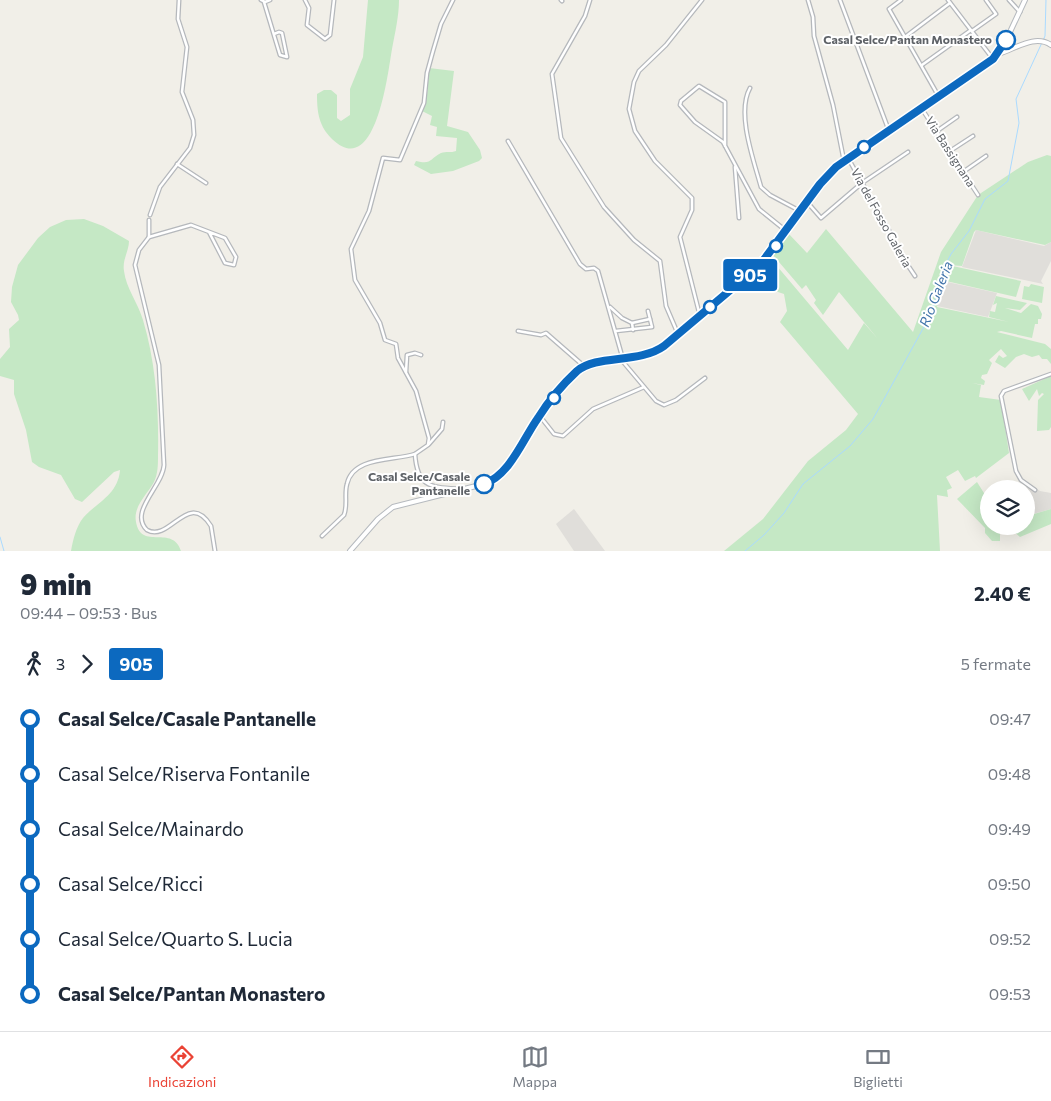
<!DOCTYPE html>
<html lang="it">
<meta charset="utf-8">
<style>
:root{--surface:#fff;--page:#f2f2f3;--text:#1f2937;--muted:#747a83;--line:#e0e1e3;--accent:#ea4335}
body{margin:0;font-family:Commissioner,sans-serif;background:var(--page);color:var(--text);height:100vh;display:flex;flex-direction:column;font-size:19px;white-space:nowrap}
*{box-sizing:border-box;margin:0}
p{font-size:16px;color:var(--muted)}
.icon{flex:none;width:28px;height:28px;fill:none;stroke:currentColor;stroke-width:2;stroke-linecap:round;stroke-linejoin:round}
.map{position:relative;height:551px;overflow:hidden}
.side{display:flex;flex-direction:column;background:var(--surface);flex:1}
.side>*{flex:none}
.badge{padding:0 10px;border-radius:4px;font-size:18px;line-height:32px}
.controls{position:absolute;left:980px;top:480px;display:grid;gap:10px}
.controls a{display:grid;place-items:center;width:55px;height:55px;border-radius:50%;background:var(--surface);box-shadow:0 5px 20px #0002;font-size:25px}
.map>.badge{position:absolute;translate:-50% -50%;box-shadow:0 0 0 2px #fff}
.legs{display:flex;align-items:center;gap:8px;height:55px;padding:0 20px;font-size:16px}
.legs p{margin-inline-start:auto}
.headline{display:flex;align-items:center;justify-content:space-between;height:85px;padding:0 20px}
h1{font-size:28px;font-weight:800;line-height:38px}
ul{padding:0 20px;list-style:none}
li{display:flex;align-items:center;gap:18px;height:55px;font-size:19px}
li i{display:grid;place-items:center;width:8px;height:100%;margin:0 6px;background:currentColor}
li i::after{content:'';width:12px;height:12px;margin:-6px;border:4px solid;border-radius:50%;background:var(--surface)}
li p{margin-inline-start:auto}
li:first-child i{background:linear-gradient(#0000 50%,currentColor 0)}
li:last-child i{background:linear-gradient(currentColor 50%,#0000 0)}
.tab-bar{display:flex;justify-content:space-around;align-items:center;height:70px;border-top:1px solid var(--line);background:var(--surface);font-size:14px;color:var(--muted)}
.tab-bar a{display:grid;justify-items:center;gap:2px}
.tab-bar .selected{color:var(--accent)}
.map>svg:first-child{display:block}
.industrial{fill:#e0deda}
.green{fill:#c5e8c5}
.lines{fill:none;stroke-linecap:round;stroke-linejoin:round}
.stream{stroke:#aadaff;stroke-width:1}
.minor-casing{stroke:#b5b8bc;stroke-width:5}
.tertiary-casing{stroke:#b5b8bc;stroke-width:6}
.secondary-casing{stroke:#b6babf;stroke-width:6}
.minor{stroke:#fff;stroke-width:2.5}
.tertiary{stroke:#fff;stroke-width:4}
.secondary{stroke:#fff;stroke-width:4}
.line-1-casing{stroke:#fff;stroke-width:11}
.line-1{stroke:#0c69bf;stroke-width:8}
.stop-1-dot{fill:#fff;stroke:#0c69bf;stroke-width:2.5}
.labels{text-anchor:middle;stroke-width:4;stroke-linejoin:round;paint-order:stroke}
.stop-label{font-size:12px;font-weight:bold;fill:#5f6368;stroke:#fff;text-anchor:end}
.street-label{font-size:12px;fill:#5f6368;stroke:#fff}
.water-label{font-size:14px;font-style:italic;fill:#4174aa;stroke:#fff}
</style>
<div class="map">
<svg width="1051" height="551" viewBox="0 0 1051 551">
<rect width="100%" height="100%" fill="#f1efe8"/>
<g class="industrial">
<path d="M 976,230 L 1044,246 L 1051,242 L 1051,261 L 1041,281 L 1043,284 L 962,267 Z"/>
<path d="M 943,281 L 997,293 L 988,317 L 937,306 Z"/>
<path d="M 1029,484 L 1040,491 L 1051,493 L 1051,509 L 1033,514 L 1026,497 L 1026,489 L 1024,489 Z"/>
<path d="M 574,509 L 605,551 L 574,551 L 556,524 Z"/>
</g>
<g class="green">
<path d="M 368,0 L 399,0 C 399,16 395,33 392,49 C 388,72 376,181 332,139 C 319,126 317,113 317,94 L 324,90 L 331,90 L 337,95 L 337,118 L 341,121 L 350,115 L 350,89 L 363,57 Z"/>
<path d="M 429,68 L 454,71 L 447,126 L 468,132 L 480,150 L 482,158 L 479,161 L 453,171 L 431,174 L 414,165 L 416,161 C 432,165 429,159 441,153 C 446,151 451,153 456,151 L 457,138 L 436,136 L 437,127 L 430,125 L 432,116 L 422,111 L 427,95 Z"/>
<path d="M 1047,155 L 1051,156 L 1051,242 L 1045,245 L 976,230 L 974,232 L 962,266 L 948,265 L 1021,281 L 1016,297 L 946,281 L 944,280 L 945,275 L 937,307 L 1009,322 L 989,317 L 990,311 L 995,312 L 997,303 L 993,305 L 996,296 L 1027,303 L 1020,310 L 1005,308 L 1021,313 L 1031,304 L 1038,306 L 1042,314 L 1041,319 L 1038,319 L 1038,324 L 1035,324 L 1032,338 L 1001,331 L 997,332 L 1045,344 L 1051,349 L 1051,364 L 1047,359 L 1042,359 L 1039,355 L 1032,357 L 1024,354 L 1016,357 L 1005,368 L 995,362 L 999,355 L 1003,358 L 1007,356 L 1001,349 L 989,360 L 992,363 L 987,374 L 982,375 L 981,378 L 985,381 L 984,385 L 972,383 L 981,385 L 979,397 L 1001,400 L 1009,453 L 976,478 L 975,476 L 965,481 L 958,470 L 946,477 L 952,488 L 947,490 L 948,497 L 937,495 L 940,551 L 724,551 L 763,519 L 808,461 L 846,430 L 858,414 L 780,322 L 787,311 L 784,294 L 766,288 L 753,276 L 771,259 L 848,350 L 864,323 L 878,339 L 839,292 L 823,315 L 814,303 L 816,300 L 806,285 L 802,289 L 773,255 L 788,233 L 807,253 L 826,229 L 913,332 L 941,252 L 978,195 L 1028,162 Z"/>
<path d="M 84,219 L 103,226 L 129,241 C 129,251 122,260 124,271 C 126,288 138,303 143,320 C 156,363 159,411 158,456 C 158,464 158,474 154,482 C 147,495 133,506 136,522 C 141,551 173,524 181,551 L 71,551 C 73,540 76,527 83,518 C 97,502 118,495 120,470 L 114,472 L 82,502 L 75,499 L 61,475 L 39,467 L 32,462 L 26,430 L 14,394 L 14,380 L 0,376 L 0,359 L 10,347 L 9,329 L 19,320 L 18,315 L 11,302 L 12,287 L 18,265 L 38,238 L 50,227 L 66,220 Z"/>
<path d="M 1031,284 L 1044,287 L 1042,303 L 1022,299 L 1024,286 L 1029,287 Z"/>
<path d="M 1051,376 L 1051,427 L 1049,430 L 1037,431 L 1038,400 L 1044,394 L 1042,393 L 1039,396 L 1037,389 L 1029,401 L 1022,389 Z"/>
<path d="M 977,482 L 989,501 L 989,526 L 1026,526 L 1026,497 L 1034,516 L 1034,514 L 1051,509 L 1051,524 L 1020,537 L 1011,529 L 1000,529 L 1000,541 L 992,541 L 985,533 L 985,528 L 957,499 Z"/>
</g>
<g class="lines">
<g class="stream">
<path d="M 0,537 L 4,551"/>
<path d="M 745,551 L 764,535 L 784,513 L 803,484 L 850,446 L 873,419 L 925,325 L 935,302 L 944,268 L 951,254 L 969,231 L 985,199 L 1008,181 L 1019,123 L 1016,99 L 1045,36 L 1046,0"/>
</g>
<defs>
<g id="minor">
<path d="M 261,0 L 265,2 L 270,0"/>
<path d="M 305,0 L 309,8 L 307,25 L 325,39 L 330,35 L 334,0"/>
<path d="M 453,0 L 441,24 L 433,51 L 427,73 L 424,103 L 400,160 L 383,158 L 369,211 L 351,249 L 355,280 L 380,323 L 385,340 L 396,344 L 398,358 L 416,391 L 429,438 L 428,445 L 415,454 C 417,488 431,487 461,489"/>
<path d="M 561,0 L 562,1"/>
<path d="M 590,0 L 585,16 L 552,74 L 561,138 L 604,207 L 634,240 L 660,261 L 666,306 L 678,334"/>
<path d="M 808,0 L 813,17 L 814,36 L 833,105 L 844,161"/>
<path d="M 840,0 L 889,131"/>
<path d="M 901,0 L 889,9 L 939,97"/>
<path d="M 948,0 L 993,59"/>
<path d="M 1009,0 L 1020,12"/>
<path d="M 264,2 L 280,55 L 287,57 L 282,33 L 279,32 L 274,34"/>
<path d="M 972,31 L 996,14 L 986,0"/>
<path d="M 905,37 L 950,3"/>
<path d="M 922,65 L 971,30"/>
<path d="M 750,88 C 736,113 754,161 761,187 L 770,195 L 800,211"/>
<path d="M 922,109 L 978,195"/>
<path d="M 937,131 L 957,117"/>
<path d="M 508,141 L 580,264 L 586,269 L 594,268 L 598,271 L 624,363 L 656,401 L 664,405 L 676,400 L 705,378"/>
<path d="M 725,146 L 725,102 L 699,86 L 681,101 L 680,105 L 695,122 L 723,142 L 759,209 L 785,230"/>
<path d="M 950,151 L 973,136"/>
<path d="M 848,158 L 891,234 L 895,246 L 915,276"/>
<path d="M 177,164 L 206,183"/>
<path d="M 735,167 L 739,218"/>
<path d="M 963,172 L 986,156"/>
<path d="M 807,202 L 821,218 L 862,183 L 908,152"/>
<path d="M 150,215 L 160,187 L 190,148 L 194,135 L 193,120 L 182,92 L 187,47 L 178,19 L 179,0"/>
<path d="M 149,220 L 149,237"/>
<path d="M 209,232 L 225,263 L 234,265 L 236,257 L 225,238 L 191,225 L 149,237 L 139,250 L 135,265 L 159,365 L 164,465 C 163,486 128,512 147,530 C 170,543 188,489 211,526 L 215,551"/>
<path d="M 610,307 L 622,318 L 632,323 L 633,330"/>
<path d="M 700,316 L 680,237 L 692,210 L 692,198 L 655,161 L 635,131 L 629,109 L 634,82 L 639,71 L 666,45 L 702,0"/>
<path d="M 632,323 L 650,319"/>
<path d="M 518,331 L 541,335 L 546,333 L 585,367"/>
<path d="M 616,331 L 652,327 L 648,311"/>
<path d="M 406,372 L 407,355 L 415,353 L 421,355"/>
<path d="M 539,415 L 554,434 L 563,436 L 593,409 L 644,387"/>
<path d="M 429,444 L 442,429 L 443,422"/>
<path d="M 1035,490 L 1021,480 L 1016,471 L 1001,396 L 1004,391 L 1051,374"/>
<path d="M 322,536 L 344,515 C 348,505 344,494 347,484 C 353,456 394,461 415,454"/>
</g>
<path id="tertiary" d="M 998,54 C 1015,49 1035,34 1051,45"/>
<path id="secondary" d="M 350,551 L 378,519 L 393,507 L 484,484 C 510,475 522,439 538,418 C 548,402 562,388 575,374 C 595,353 639,364 664,346 L 760,265 L 820,184 L 836,167 L 995,58 L 1002,49 L 1025,0"/>
</defs>
<use href="#minor" class="minor-casing"/>
<use href="#tertiary" class="tertiary-casing"/>
<use href="#secondary" class="secondary-casing"/>
<use href="#minor" class="minor"/>
<use href="#tertiary" class="tertiary"/>
<use href="#secondary" class="secondary"/>
</g>
<g class="lines">
<defs>
<path id="line-1" d="M 484,484 C 510,475 523,439 538,418 C 548,402 563,384 577,371 C 597,354 639,364 664,346 L 760,265 L 820,184 L 836,167 L 993,59 L 1006,40"/>
</defs>
<use href="#line-1" class="line-1-casing"/>
<use href="#line-1" class="line-1"/>
</g>
<g class="stop-1-dot">
<circle cx="1006" cy="40" r="9"/>
<circle cx="864" cy="147" r="6"/>
<circle cx="776" cy="246" r="6"/>
<circle cx="710" cy="307" r="6"/>
<circle cx="554" cy="398" r="6"/>
<circle cx="484" cy="484" r="9"/>
</g>
<g class="labels">
<g class="stop-label">
<text x="992" y="44">Casal Selce/Pantan Monastero</text>
<text x="470" y="481">Casal Selce/Casale<tspan x="470" dy="14">Pantanelle</tspan></text>
</g>
<g class="street-label">
<text transform="translate(950 152) rotate(57)" y="4">Via Bassignana</text>
<text transform="translate(881 218) rotate(61)" y="4">Via del Fosso Galeria</text>
</g>
<g class="water-label">
<text transform="translate(936 294) rotate(-69)" y="5">Rio Galeria</text>
</g>
</g>
</svg>
<div class="controls">
<a><svg class="icon" aria-label="layers" viewBox="0 0 24 24"><path d="M12 4l9 5-9 5-9-5zM3 14l9 5 9-5"/></svg></a>
</div>
<b class="badge" style="left:750px;top:275px;background:#0c69bf;color:#fff">905</b>
</div>
<section class="side">
<div class="headline"><div><h1>9 min</h1><p>09:44 – 09:53 · Bus</p></div><b>2.40 €</b></div>
<div class="legs"><svg class="icon" aria-label="walk" viewBox="0 0 24 24"><circle cx="13" cy="4" r="2"/><path d="M13 8l-2 6 4 7M11 14l-3 7M7 12l3-4h3l4 4"/></svg>3<svg class="icon" aria-label="forward" viewBox="0 0 24 24"><path d="M9 5l7 7-7 7"/></svg><b class="badge" style="background:#0c69bf;color:#fff">905</b><p>5 fermate</p></div>
<ul>
<li><i style="color:#0c69bf"></i><b>Casal Selce/Casale Pantanelle</b><p>09:47</p></li>
<li><i style="color:#0c69bf"></i><span>Casal Selce/Riserva Fontanile</span><p>09:48</p></li>
<li><i style="color:#0c69bf"></i><span>Casal Selce/Mainardo</span><p>09:49</p></li>
<li><i style="color:#0c69bf"></i><span>Casal Selce/Ricci</span><p>09:50</p></li>
<li><i style="color:#0c69bf"></i><span>Casal Selce/Quarto S. Lucia</span><p>09:52</p></li>
<li><i style="color:#0c69bf"></i><b>Casal Selce/Pantan Monastero</b><p>09:53</p></li>
</ul>
</section>
<nav class="tab-bar">
<a class="selected"><svg class="icon" aria-label="directions" viewBox="0 0 24 24"><path d="M12 3l9 9-9 9-9-9zM9 14v-3h6M13 9l2 2-2 2"/></svg>Indicazioni</a>
<a><svg class="icon" aria-label="map" viewBox="0 0 24 24"><path d="M3 6l6-2 6 2 6-2v14l-6 2-6-2-6 2zM9 4v14M15 6v14"/></svg>Mappa</a>
<a><svg class="icon" aria-label="tickets" viewBox="0 0 24 24"><path d="M3 7h18v10H3zM15 7v10"/></svg>Biglietti</a>
</nav>
